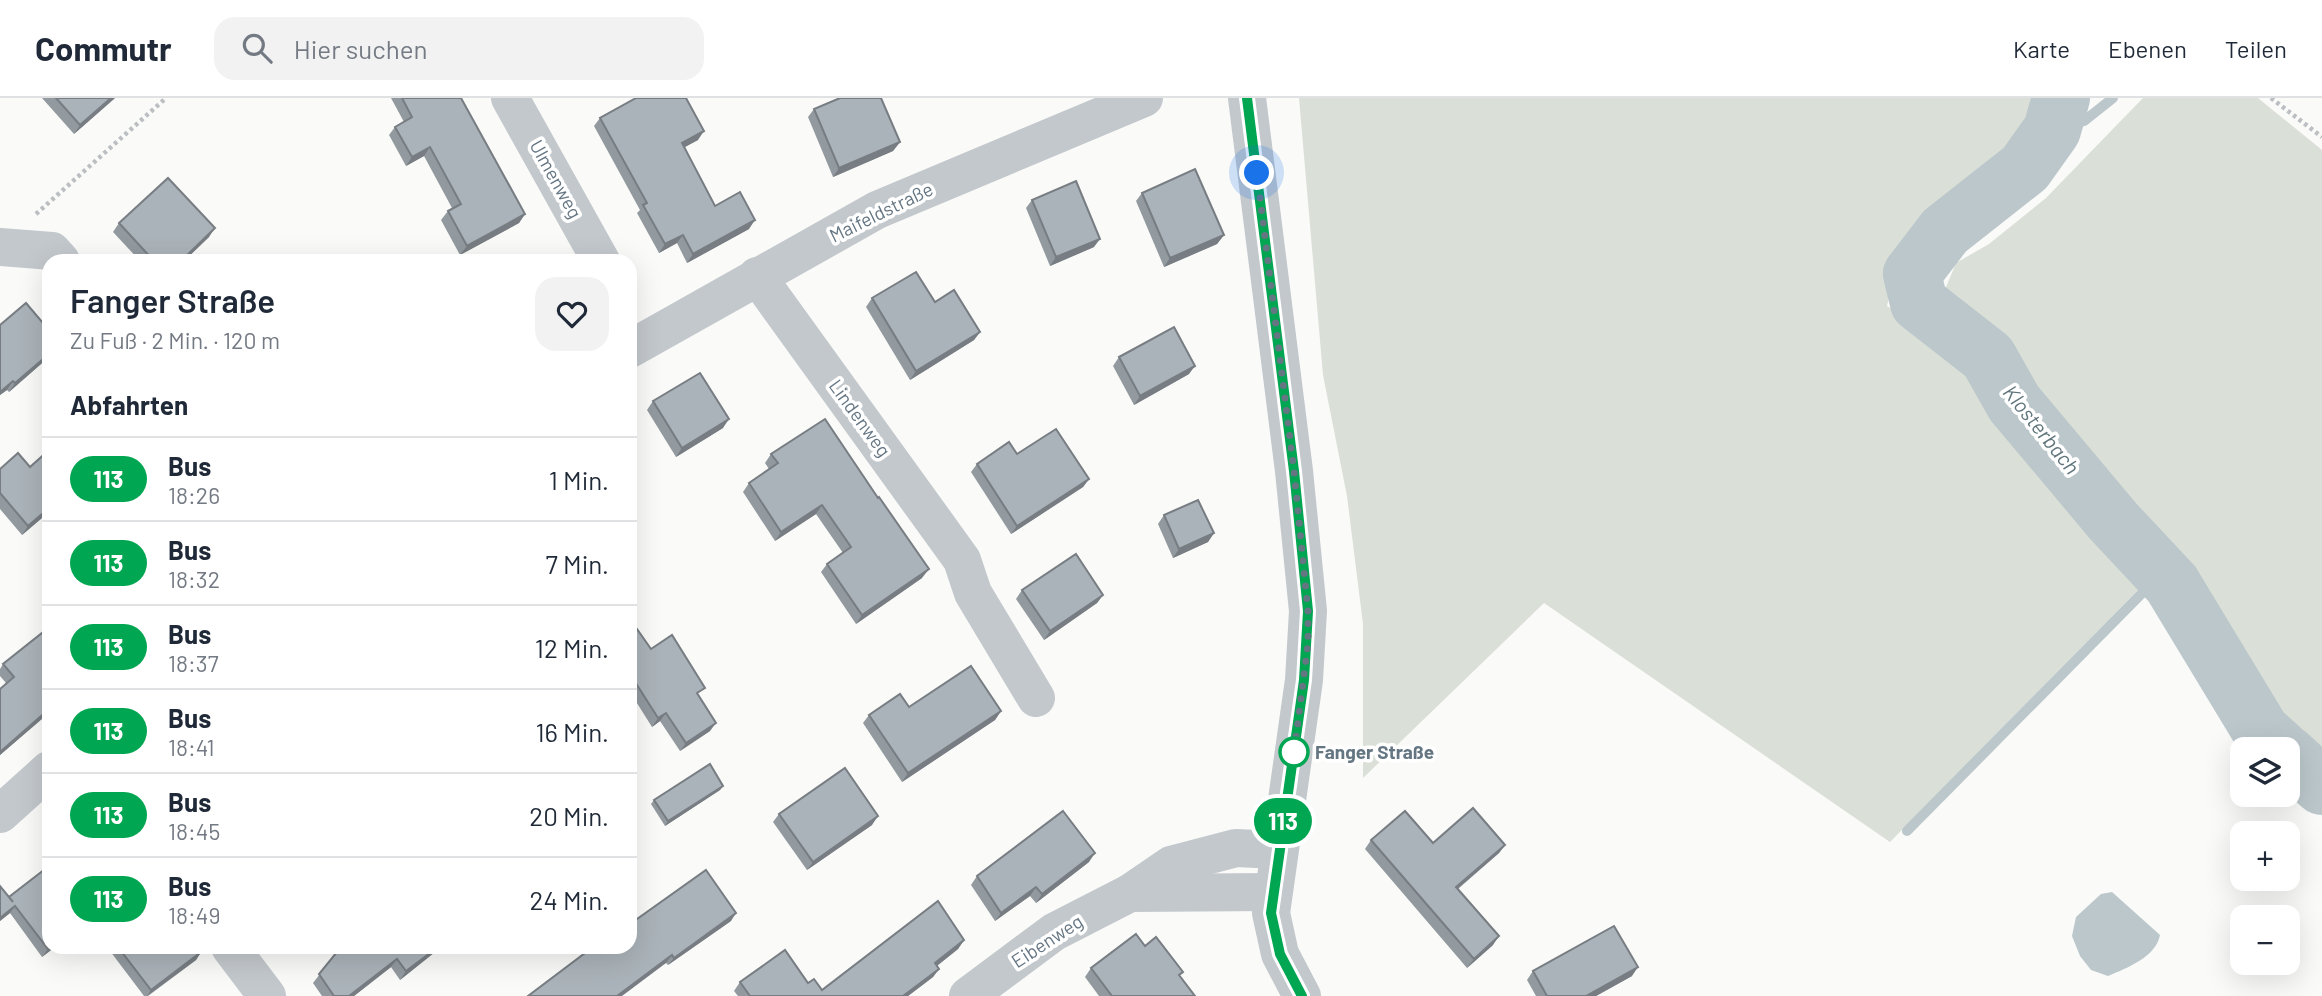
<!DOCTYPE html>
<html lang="de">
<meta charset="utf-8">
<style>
:root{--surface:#fff;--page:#f2f2f3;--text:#1f2937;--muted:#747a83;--line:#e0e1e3}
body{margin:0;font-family:Barlow,sans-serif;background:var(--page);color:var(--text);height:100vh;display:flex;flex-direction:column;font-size:26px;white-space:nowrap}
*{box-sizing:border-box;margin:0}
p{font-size:23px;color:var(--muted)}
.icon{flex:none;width:38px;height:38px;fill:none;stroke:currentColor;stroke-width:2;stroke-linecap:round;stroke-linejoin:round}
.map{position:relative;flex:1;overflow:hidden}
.side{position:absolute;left:42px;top:156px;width:595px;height:700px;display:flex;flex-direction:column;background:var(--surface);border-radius:21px;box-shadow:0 7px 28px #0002}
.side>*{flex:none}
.badge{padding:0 14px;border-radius:23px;font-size:24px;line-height:46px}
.controls{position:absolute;left:2230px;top:639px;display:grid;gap:14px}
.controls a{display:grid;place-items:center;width:70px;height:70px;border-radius:14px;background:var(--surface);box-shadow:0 7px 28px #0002;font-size:35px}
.you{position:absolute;width:35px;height:35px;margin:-18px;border:5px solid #fff;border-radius:50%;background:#1a73e8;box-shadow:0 0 0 10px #1a73e833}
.map>.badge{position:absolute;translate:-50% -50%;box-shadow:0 0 0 4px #fff}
h2{padding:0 28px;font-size:26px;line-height:63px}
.round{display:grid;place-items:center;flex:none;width:74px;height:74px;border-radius:21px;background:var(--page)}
.overview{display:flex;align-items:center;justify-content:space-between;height:119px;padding:0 28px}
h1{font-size:33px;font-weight:600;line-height:52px}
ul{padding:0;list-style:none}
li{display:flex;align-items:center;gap:21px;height:84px;padding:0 28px;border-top:2px solid var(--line)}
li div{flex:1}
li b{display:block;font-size:26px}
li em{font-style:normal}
li .badge{min-width:77px;font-weight:700;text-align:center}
header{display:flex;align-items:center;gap:42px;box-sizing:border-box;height:98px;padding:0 35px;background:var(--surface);border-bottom:2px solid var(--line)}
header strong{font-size:33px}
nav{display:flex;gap:38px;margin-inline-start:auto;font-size:24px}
.search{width:490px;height:63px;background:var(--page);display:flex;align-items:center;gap:18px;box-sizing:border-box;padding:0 24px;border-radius:21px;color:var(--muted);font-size:26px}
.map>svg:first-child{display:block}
.green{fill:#dadfd7}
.water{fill:#bbc7cb}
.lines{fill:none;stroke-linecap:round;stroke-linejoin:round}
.stream{stroke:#bbc7cb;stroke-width:10}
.river{stroke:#bbc7cb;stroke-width:58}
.path{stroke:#bbbfc2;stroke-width:4.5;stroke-dasharray:3.5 3.5;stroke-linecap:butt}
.minor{stroke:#c3c8cc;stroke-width:38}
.wall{fill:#929a9f}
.shaded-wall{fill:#777d82}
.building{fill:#aab3b9;stroke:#777d82;stroke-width:2}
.line-casing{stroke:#fff;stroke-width:16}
.line{stroke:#00a651;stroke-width:10}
.walk{stroke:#657683;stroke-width:7;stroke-dasharray:0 12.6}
.stop-dot{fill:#fff;stroke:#00a651;stroke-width:3.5}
.labels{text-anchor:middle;stroke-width:7;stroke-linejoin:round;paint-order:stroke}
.street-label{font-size:19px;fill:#657683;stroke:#fff}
.stop-label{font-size:19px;font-weight:bold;fill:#657683;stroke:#fff;text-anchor:start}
.water-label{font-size:21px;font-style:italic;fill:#60757c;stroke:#fff}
</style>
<header>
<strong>Commutr</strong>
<div class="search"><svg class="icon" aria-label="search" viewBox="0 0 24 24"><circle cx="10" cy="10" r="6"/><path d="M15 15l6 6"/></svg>Hier suchen</div>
<nav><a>Karte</a><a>Ebenen</a><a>Teilen</a></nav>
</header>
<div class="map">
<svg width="2322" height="898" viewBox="0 0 2322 898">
<rect width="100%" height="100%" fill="#fafaf8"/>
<g class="green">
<path d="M 1299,0 L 2043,0 L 2031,30 L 2012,66 L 1913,143 L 1894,176 L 1887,208 L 1927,232 L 1968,273 L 2127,466 L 2141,489 L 1890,744 L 1544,505 L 1363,680 L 1363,526 L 1347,398 L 1323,277 Z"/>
<path d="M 2143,0 L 2258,0 L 2322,52 L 2322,666 L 2272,615 L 2188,483 L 2033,313 L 2002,266 L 1941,201 L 1956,165 L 1989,146 L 2046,100 Z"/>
</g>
<path class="water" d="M 2112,794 L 2160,837 C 2156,859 2127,870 2108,878 L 2091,872 L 2080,858 L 2072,838 L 2076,819 L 2101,796 Z"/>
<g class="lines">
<g class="stream">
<path d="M 2052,32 L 2084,23 L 2113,0"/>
<path d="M 1907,733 L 2162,475"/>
</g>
<g class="river">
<path d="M 2061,0 L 2052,32 L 2025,70 L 1945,133 L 1912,176 L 1919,205 L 1988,259 L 2014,305 L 2113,423 L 2172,486 L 2261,633 L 2281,651"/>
<path d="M 2287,656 L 2322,688"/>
</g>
<g class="path">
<path d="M 2271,0 L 2322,39"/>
<path d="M 36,116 L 166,0"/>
</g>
<g class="minor">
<path d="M 510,0 L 601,163"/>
<path d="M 1247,0 L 1294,373 L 1308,513 L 1304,582 L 1271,815 L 1280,856 L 1302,898"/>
<path d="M 0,149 L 52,153 L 61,163"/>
<path d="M 757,178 L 962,462 L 973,495 L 1036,600"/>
<path d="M 630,251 L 877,112 L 1144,0"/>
<path d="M 0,716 L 49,672"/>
<path d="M 1130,795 L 1272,794"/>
<path d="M 230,849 L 267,898"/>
<path d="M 968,898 L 1054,834 L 1130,795 L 1171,767 L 1236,750 L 1278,752"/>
</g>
</g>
<g class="wall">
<path d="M 42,0 L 115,0 L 74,36 Z"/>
<path d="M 391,0 L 461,0 L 525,116 L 519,125 L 460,157 L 441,122 L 448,113 L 452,110 L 424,58 L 406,68 L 389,37 L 395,29 L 404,24 Z"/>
<path d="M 634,0 L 686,0 L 698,42 L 684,49 L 715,108 L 749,131 L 687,165 L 677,145 L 659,155 L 637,115 L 640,112 L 594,28 L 600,20 L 634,1 Z"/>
<path d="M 814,11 L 900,44 L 893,53 L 833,79 L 808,19 Z"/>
<path d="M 1142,95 L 1224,137 L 1217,146 L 1164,169 L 1136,103 Z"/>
<path d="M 1032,102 L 1094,149 L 1050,168 L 1026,110 Z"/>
<path d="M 119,125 L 209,139 L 184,163 L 140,163 L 113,134 Z"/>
<path d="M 872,200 L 935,204 L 980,234 L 974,242 L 910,282 L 866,209 Z"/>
<path d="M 0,227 L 49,232 L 49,259 L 9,294 L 7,292 L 0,297 Z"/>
<path d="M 1119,259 L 1189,276 L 1134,307 L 1113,268 Z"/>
<path d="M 653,303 L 723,330 L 676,359 L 647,312 Z"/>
<path d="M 771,356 L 922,480 L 856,526 L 821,474 L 827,466 L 843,455 L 816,416 L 775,443 L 743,394 L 749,385 L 769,371 L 765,365 Z"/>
<path d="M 1017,356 L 1089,381 L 1083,389 L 1011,436 L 971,374 L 977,366 Z"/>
<path d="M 0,371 L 49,414 L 22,437 L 0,411 Z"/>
<path d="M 1164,417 L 1214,435 L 1208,444 L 1173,460 L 1158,426 Z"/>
<path d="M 1022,492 L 1103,497 L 1097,505 L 1044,542 L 1016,501 Z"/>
<path d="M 630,521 L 651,551 L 699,598 L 710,633 L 680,653 L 660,623 L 652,629 L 630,594 Z"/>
<path d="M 49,543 L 38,624 L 0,657 L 0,591 L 6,585 L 0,578 L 0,571 L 3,566 Z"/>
<path d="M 909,609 L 1001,613 L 995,622 L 902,684 L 863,625 L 869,617 Z"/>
<path d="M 723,688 L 720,692 L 665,728 L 651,706 L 654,702 Z"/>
<path d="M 779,716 L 872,727 L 807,772 L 773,724 Z"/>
<path d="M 1371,742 L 1505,747 L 1499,755 L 1458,791 L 1493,847 L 1467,870 L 1365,751 Z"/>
<path d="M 1089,764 L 1036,805 L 1030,798 L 995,823 L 971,787 L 977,778 Z"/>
<path d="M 0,788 L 9,799 L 55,849 L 42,859 L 10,815 L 0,823 Z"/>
<path d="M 731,823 L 668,867 L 666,865 L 528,898 Z"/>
<path d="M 964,842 L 958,851 L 937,868 L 939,871 L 933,879 L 908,898 L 738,898 L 734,893 L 740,884 L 808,885 L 822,892 Z"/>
<path d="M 1145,848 L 1180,878 L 1195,898 L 1099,898 L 1085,879 L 1091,870 Z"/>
<path d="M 107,849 L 197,849 L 201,854 L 196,862 L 148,898 L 144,898 Z"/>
<path d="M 341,849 L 439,849 L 435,854 L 400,882 L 391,869 L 354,898 L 322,898 L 313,885 Z"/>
<path d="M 1533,873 L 1632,878 L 1596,898 L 1536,898 L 1527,882 Z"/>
</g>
<g class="shaded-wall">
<path d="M 111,0 L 115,0 L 74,36 L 80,27 Z"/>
<path d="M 704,33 L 698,42 L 676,54 L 682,45 Z"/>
<path d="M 900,44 L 893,53 L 833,79 L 839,70 Z"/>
<path d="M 430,49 L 424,58 L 406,68 L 412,59 Z"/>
<path d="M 525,116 L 519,125 L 460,157 L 467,148 Z"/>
<path d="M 755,122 L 749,131 L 687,165 L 693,156 Z"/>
<path d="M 215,130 L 209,139 L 184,163 L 181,163 Z"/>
<path d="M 683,137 L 677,145 L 659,155 L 665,146 Z"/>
<path d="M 1224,137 L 1217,146 L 1164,169 L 1170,160 Z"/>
<path d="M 1100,141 L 1094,149 L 1050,168 L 1056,159 Z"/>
<path d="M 980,234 L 974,242 L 910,282 L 916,273 Z"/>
<path d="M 49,256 L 49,259 L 9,294 L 15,285 Z"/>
<path d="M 1195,268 L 1189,276 L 1134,307 L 1140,298 Z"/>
<path d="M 13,283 L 7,292 L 0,297 L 0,294 Z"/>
<path d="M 729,321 L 723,330 L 676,359 L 682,350 Z"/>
<path d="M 1089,381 L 1083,389 L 1011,436 L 1017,428 Z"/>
<path d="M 822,407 L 816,416 L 775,443 L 781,434 Z"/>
<path d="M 49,410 L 49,414 L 22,437 L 28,428 Z"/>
<path d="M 1214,435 L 1208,444 L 1173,460 L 1179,451 Z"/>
<path d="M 929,471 L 922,480 L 856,526 L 862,517 Z"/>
<path d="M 1103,497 L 1097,505 L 1044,542 L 1050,533 Z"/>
<path d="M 49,611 L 49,615 L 0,657 L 0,654 Z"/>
<path d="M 1001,613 L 995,622 L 902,684 L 908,675 Z"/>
<path d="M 666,615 L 660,623 L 652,629 L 658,620 Z"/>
<path d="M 716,625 L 710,633 L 680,653 L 686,645 Z"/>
<path d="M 723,688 L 720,692 L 665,728 L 668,723 Z"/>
<path d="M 878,718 L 872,727 L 807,772 L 813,764 Z"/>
<path d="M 1505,747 L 1499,755 L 1450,797 L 1456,789 Z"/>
<path d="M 1095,755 L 1089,764 L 1036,805 L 1042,796 Z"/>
<path d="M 1036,789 L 1030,798 L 995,823 L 1001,815 Z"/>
<path d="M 15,808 L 10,815 L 0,823 L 0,820 Z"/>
<path d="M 736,815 L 731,823 L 668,867 L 674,860 Z"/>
<path d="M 1499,838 L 1493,847 L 1467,870 L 1474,861 Z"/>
<path d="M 964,842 L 958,851 L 929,874 L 935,865 Z"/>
<path d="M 50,849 L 55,849 L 42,859 L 48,851 Z"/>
<path d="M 438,849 L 439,849 L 435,854 L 400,882 L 406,873 Z"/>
<path d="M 201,854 L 196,862 L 147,898 L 151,892 Z"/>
<path d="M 672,857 L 666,865 L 622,898 L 617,898 Z"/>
<path d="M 397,861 L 391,869 L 354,898 L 349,898 Z"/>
<path d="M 1638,869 L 1632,878 L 1596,898 L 1586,898 Z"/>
<path d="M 939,871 L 933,879 L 908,898 L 903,898 Z"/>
</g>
<g class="building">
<path d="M 56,0 L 111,0 L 80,27 Z"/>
<path d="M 402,0 L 461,0 L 525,116 L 467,148 L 448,113 L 461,106 L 430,49 L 412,59 L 395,29 L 412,19 Z"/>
<path d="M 636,0 L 686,0 L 704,33 L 682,45 L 715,108 L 740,94 L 755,122 L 693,156 L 683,137 L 665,146 L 643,107 L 647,105 L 600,20 Z"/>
<path d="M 840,0 L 881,0 L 900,44 L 839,70 L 814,11 Z"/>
<path d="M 1195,71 L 1224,137 L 1170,160 L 1142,95 Z"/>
<path d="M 168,80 L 215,130 L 181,163 L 154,163 L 119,125 Z"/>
<path d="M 1076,83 L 1100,141 L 1056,159 L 1032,102 Z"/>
<path d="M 916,174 L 935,204 L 954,192 L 980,234 L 916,273 L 872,200 Z"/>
<path d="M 26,205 L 49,232 L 49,256 L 15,285 L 13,283 L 0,294 L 0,227 Z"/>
<path d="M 1174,229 L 1195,268 L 1140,298 L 1119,259 Z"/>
<path d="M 700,275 L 729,321 L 682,350 L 653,303 Z"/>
<path d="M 825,321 L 878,400 L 879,399 L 929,471 L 862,517 L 827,466 L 851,449 L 822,407 L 781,434 L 749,385 L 778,365 L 771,356 Z"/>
<path d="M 1056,331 L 1089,381 L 1017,428 L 977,366 L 1009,344 L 1017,356 Z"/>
<path d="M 49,352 L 49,410 L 28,428 L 0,395 L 0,371 L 18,355 L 30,369 Z"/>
<path d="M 1198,402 L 1214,435 L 1179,451 L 1164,417 Z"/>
<path d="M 1076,456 L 1103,497 L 1050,533 L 1022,492 Z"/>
<path d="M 630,521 L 651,551 L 672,537 L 705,590 L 697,595 L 716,625 L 686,645 L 666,615 L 658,620 L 630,576 Z"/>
<path d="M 42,535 L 49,543 L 49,611 L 0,654 L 0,591 L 14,579 L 3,566 Z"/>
<path d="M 971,568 L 1001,613 L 908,675 L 869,617 L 900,596 L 909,609 Z"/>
<path d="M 710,666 L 723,688 L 668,723 L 654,702 Z"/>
<path d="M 845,670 L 878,718 L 813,764 L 779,716 Z"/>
<path d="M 1473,710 L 1505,747 L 1456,789 L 1499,838 L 1474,861 L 1371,742 L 1405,713 L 1433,745 Z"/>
<path d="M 1063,713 L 1095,755 L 1042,796 L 1036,789 L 1001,815 L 977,778 Z"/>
<path d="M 49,768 L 49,849 L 50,849 L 48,851 L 15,808 L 0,820 L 0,788 L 13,804 L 9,799 Z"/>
<path d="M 706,772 L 736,815 L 674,860 L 672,857 L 617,898 L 528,898 L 593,849 L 630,849 L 630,826 Z"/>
<path d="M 938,803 L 964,842 L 935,865 L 939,871 L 903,898 L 750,898 L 740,884 L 785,852 L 808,885 L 814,881 L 822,892 Z"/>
<path d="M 1614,828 L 1638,869 L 1586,898 L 1547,898 L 1533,873 Z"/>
<path d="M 1136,836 L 1145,848 L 1156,839 L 1183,874 L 1179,877 L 1195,898 L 1112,898 L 1091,870 Z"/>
<path d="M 118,849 L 197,849 L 201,854 L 151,892 Z"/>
<path d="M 341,849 L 438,849 L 406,873 L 397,861 L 349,898 L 334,898 L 319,876 Z"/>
</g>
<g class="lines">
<defs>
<path id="line" d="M 1247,0 L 1294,373 L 1308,513 L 1304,582 L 1271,815 L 1280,856 L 1302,898"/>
</defs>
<use href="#line" class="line-casing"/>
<use href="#line" class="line"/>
<path class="walk" d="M 1257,75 L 1294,373 L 1308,513 L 1308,546 L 1294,654"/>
</g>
<circle class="stop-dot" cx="1294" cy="654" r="14"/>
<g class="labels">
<g class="street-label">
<text transform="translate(556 81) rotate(61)" y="7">Ulmenweg</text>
<text transform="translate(881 114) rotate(-26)" y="7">Maifeldstraße</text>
<text transform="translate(860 320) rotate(54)" y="7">Lindenweg</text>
<text transform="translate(1047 843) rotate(-33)" y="7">Eibenweg</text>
</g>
<g class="stop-label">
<text x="1315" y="661">Fanger Straße</text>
</g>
<g class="water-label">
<text transform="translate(2041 332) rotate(51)" y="7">Klosterbach</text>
</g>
</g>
</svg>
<div class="controls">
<a><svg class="icon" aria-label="layers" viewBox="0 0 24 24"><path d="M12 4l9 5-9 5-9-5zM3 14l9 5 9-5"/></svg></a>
<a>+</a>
<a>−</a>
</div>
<div class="you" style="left:1257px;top:75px"></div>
<b class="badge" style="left:1283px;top:723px;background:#00a651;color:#fff">113</b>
<section class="side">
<div class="overview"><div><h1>Fanger Straße</h1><p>Zu Fuß · 2 Min. · 120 m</p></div><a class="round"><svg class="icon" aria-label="heart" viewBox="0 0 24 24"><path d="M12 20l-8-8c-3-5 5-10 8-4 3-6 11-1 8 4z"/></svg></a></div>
<h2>Abfahrten</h2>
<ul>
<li><span class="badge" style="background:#00a651;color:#fff">113</span><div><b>Bus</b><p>18:26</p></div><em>1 Min.</em></li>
<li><span class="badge" style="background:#00a651;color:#fff">113</span><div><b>Bus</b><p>18:32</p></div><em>7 Min.</em></li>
<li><span class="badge" style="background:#00a651;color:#fff">113</span><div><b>Bus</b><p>18:37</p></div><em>12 Min.</em></li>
<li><span class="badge" style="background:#00a651;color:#fff">113</span><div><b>Bus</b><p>18:41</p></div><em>16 Min.</em></li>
<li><span class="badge" style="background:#00a651;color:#fff">113</span><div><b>Bus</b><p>18:45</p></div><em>20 Min.</em></li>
<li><span class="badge" style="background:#00a651;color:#fff">113</span><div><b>Bus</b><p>18:49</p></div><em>24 Min.</em></li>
</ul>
</section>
</div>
